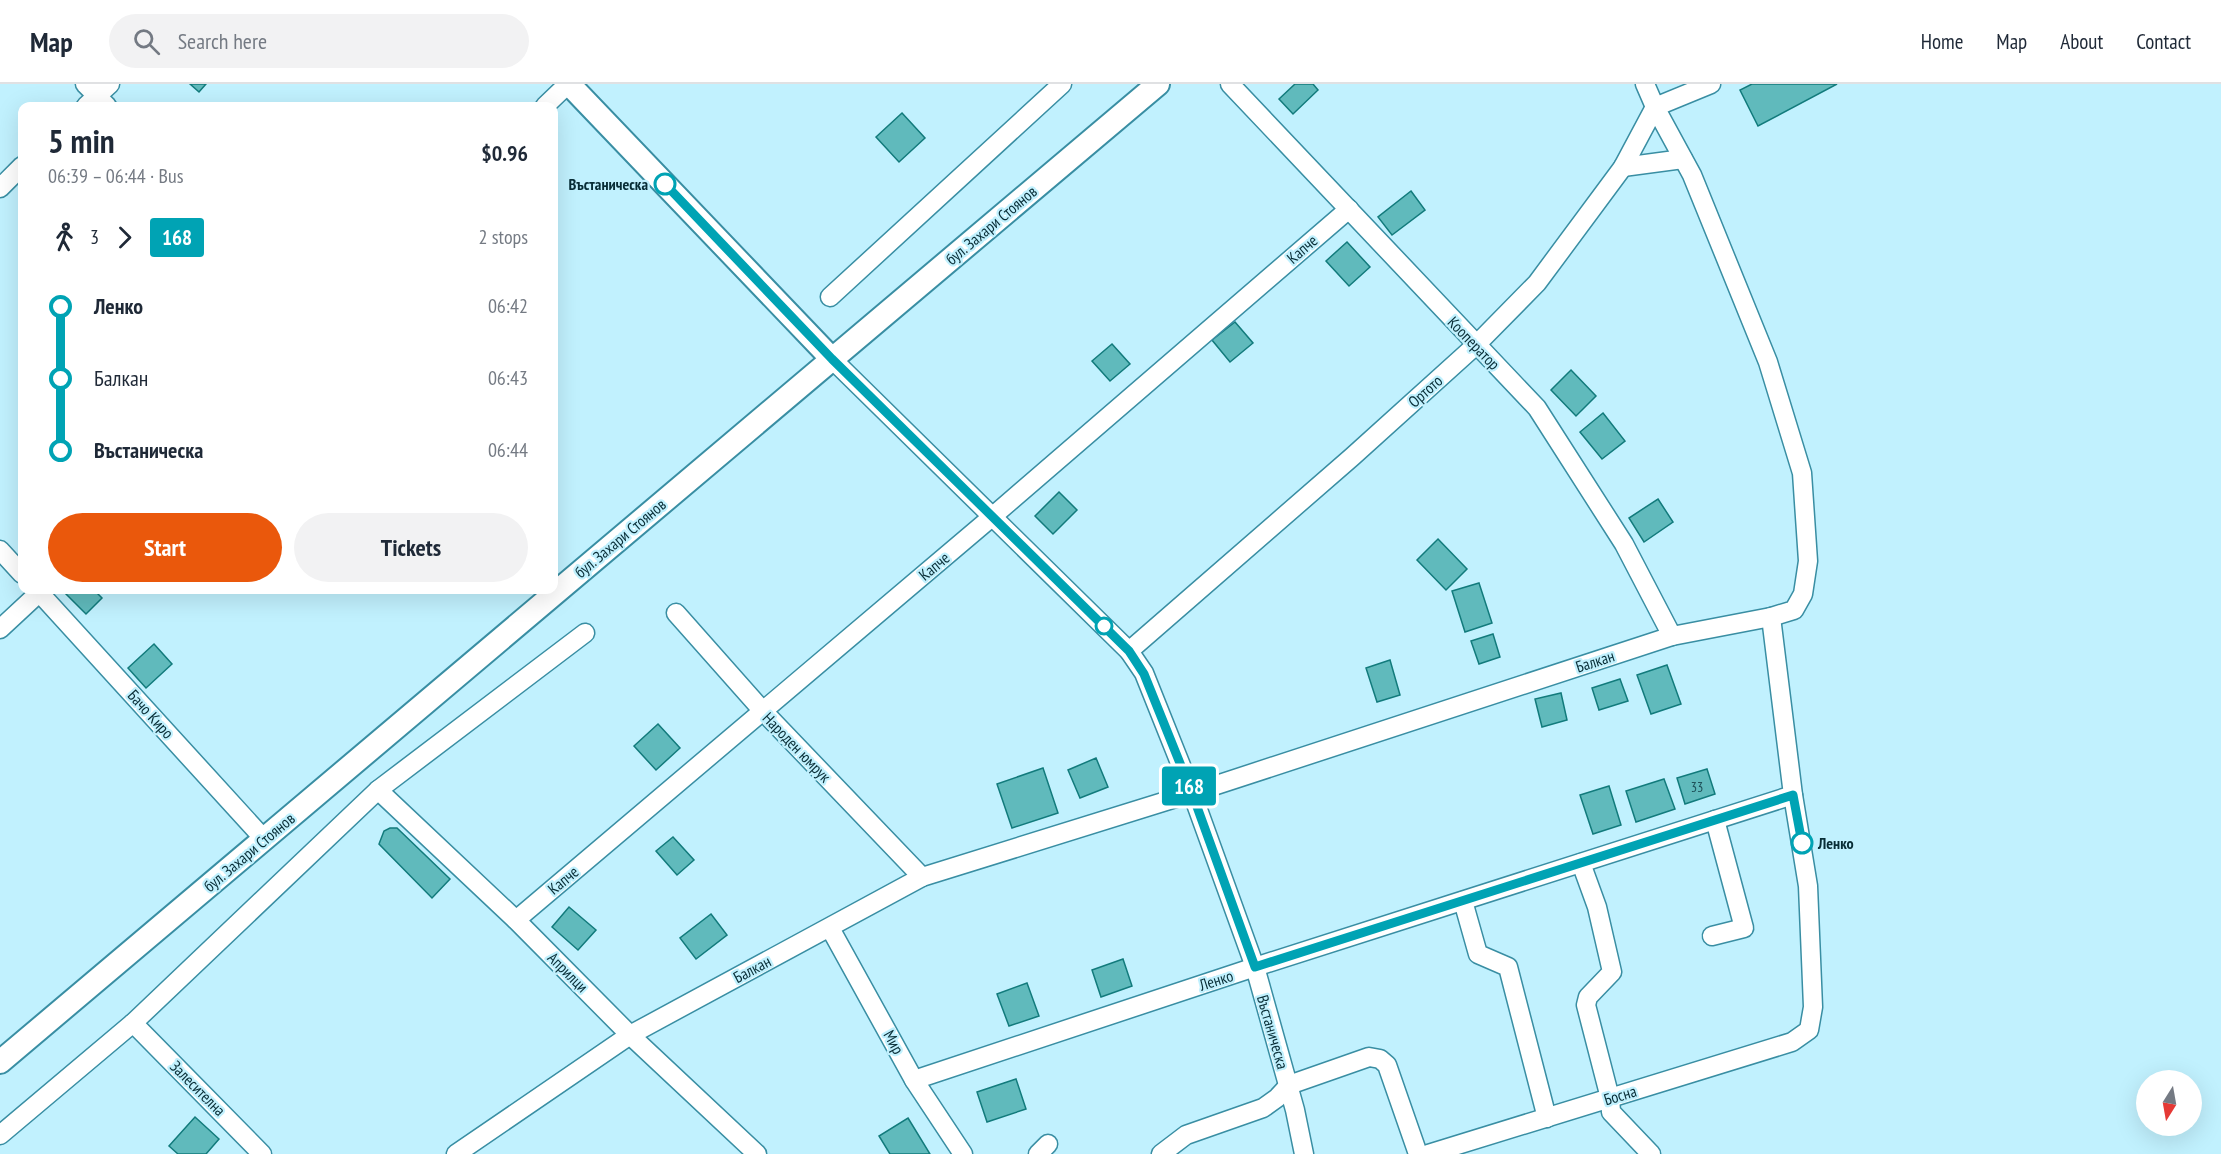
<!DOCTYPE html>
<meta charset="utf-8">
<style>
:root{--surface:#fff;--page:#f2f2f3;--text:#1f2937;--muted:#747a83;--line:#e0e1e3;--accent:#ea580c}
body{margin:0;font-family:"PT Sans Narrow",sans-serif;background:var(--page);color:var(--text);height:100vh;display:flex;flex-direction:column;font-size:22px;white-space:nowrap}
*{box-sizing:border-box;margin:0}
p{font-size:20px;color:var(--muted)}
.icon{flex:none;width:33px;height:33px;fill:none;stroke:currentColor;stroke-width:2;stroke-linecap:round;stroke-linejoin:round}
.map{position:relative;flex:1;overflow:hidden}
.panel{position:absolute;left:18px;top:18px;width:540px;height:492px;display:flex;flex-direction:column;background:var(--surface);border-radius:12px;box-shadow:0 6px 24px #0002}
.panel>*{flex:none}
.badge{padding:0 12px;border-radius:4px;font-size:21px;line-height:39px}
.needle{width:39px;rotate:191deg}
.buttons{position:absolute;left:2136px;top:986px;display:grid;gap:12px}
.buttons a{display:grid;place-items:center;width:66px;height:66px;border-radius:50%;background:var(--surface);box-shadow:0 6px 24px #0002;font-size:30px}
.map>.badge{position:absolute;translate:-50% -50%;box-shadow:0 0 0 3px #fff}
.legs{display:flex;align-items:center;gap:9px;height:66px;padding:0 30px;font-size:20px}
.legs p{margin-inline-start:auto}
.overview{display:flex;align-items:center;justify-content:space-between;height:102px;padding:0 30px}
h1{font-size:33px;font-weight:800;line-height:45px}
.action{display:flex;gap:12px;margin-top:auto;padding:12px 30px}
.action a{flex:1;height:69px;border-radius:36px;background:var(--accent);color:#fff;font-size:24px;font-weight:800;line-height:69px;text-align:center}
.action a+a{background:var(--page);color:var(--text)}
ul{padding:0 30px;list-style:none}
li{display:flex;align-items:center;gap:21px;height:72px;font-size:22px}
li i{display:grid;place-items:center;width:9px;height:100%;margin:0 8px;background:currentColor}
li i::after{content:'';width:15px;height:15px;margin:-8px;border:4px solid;border-radius:50%;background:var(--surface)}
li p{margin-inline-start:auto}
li:first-child i{background:linear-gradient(#0000 50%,currentColor 0)}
li:last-child i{background:linear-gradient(currentColor 50%,#0000 0)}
header{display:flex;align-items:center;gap:36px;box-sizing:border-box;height:84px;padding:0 30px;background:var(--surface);border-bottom:2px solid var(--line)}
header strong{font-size:28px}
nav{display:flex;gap:33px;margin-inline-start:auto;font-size:21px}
.search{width:420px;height:54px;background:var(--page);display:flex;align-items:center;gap:15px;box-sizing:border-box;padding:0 21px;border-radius:33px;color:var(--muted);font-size:22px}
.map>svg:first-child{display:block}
.building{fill:#60babc;stroke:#127b7c;stroke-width:1.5}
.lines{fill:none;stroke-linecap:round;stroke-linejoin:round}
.minor-casing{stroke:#398ea3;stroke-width:21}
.major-casing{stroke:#398ea3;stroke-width:26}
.minor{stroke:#fff;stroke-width:18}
.major{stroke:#fff;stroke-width:22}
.line-1-casing{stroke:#fff;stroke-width:14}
.line-1{stroke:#00a3b4;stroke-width:9}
.stop-1-dot{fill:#fff;stroke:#00a3b4;stroke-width:3}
.labels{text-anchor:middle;stroke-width:4.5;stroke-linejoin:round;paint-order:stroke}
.number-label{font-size:14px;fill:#1e5058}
.stop-label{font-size:16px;font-weight:bold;fill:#082d36;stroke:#c1f1fe;text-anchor:end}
.street-label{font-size:16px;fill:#082d36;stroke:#c1f1fe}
</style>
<header>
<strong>Map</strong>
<div class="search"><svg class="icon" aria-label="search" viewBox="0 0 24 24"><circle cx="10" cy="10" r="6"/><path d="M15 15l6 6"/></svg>Search here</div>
<nav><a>Home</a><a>Map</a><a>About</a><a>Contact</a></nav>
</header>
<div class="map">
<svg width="2221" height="1070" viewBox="0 0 2221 1070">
<rect width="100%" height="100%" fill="#c1f1fe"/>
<g class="building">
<path d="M 190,0 L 206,0 L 199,8 Z"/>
<path d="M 1295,0 L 1313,0 L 1318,6 L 1293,30 L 1279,15 Z"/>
<path d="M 1752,0 L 1837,0 L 1758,42 L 1740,6 Z"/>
<path d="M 902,29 L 925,54 L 899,78 L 876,53 Z"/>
<path d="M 1411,107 L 1425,126 L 1392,151 L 1378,133 Z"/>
<path d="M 1347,158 L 1370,183 L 1349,202 L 1326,177 Z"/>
<path d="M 1235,238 L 1253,259 L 1230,278 L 1212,256 Z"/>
<path d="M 1112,260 L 1130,280 L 1110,297 L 1092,277 Z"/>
<path d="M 1571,286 L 1596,312 L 1576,332 L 1551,306 Z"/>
<path d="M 1603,329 L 1625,357 L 1602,375 L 1580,348 Z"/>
<path d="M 1059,408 L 1077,426 L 1053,450 L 1035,432 Z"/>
<path d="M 1658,415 L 1673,438 L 1644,458 L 1629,434 Z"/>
<path d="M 1438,455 L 1467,485 L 1446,506 L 1417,476 Z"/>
<path d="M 1479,499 L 1492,539 L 1465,548 L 1452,507 Z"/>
<path d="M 66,506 L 94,506 L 102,514 L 86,530 L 64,508 Z"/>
<path d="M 1493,550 L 1500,573 L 1479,580 L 1471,557 Z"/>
<path d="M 154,560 L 172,580 L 146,604 L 128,584 Z"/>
<path d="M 1390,576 L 1400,611 L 1377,618 L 1366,584 Z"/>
<path d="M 1667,581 L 1681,620 L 1651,630 L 1637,591 Z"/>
<path d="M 1620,595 L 1628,617 L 1599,626 L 1592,604 Z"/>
<path d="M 1561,609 L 1567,636 L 1542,643 L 1535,615 Z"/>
<path d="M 658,640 L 680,664 L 656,686 L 634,662 Z"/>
<path d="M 1096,674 L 1108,703 L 1080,714 L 1068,686 Z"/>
<path d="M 1043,684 L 1058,729 L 1012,744 L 997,700 Z"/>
<path d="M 1707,685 L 1715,710 L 1685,720 L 1677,694 Z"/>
<path d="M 1664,695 L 1675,725 L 1636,738 L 1626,707 Z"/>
<path d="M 1609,702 L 1621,741 L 1593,750 L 1580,711 Z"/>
<path d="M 390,744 L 397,744 L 450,795 L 432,814 L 379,760 L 384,747 Z"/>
<path d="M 673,753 L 694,776 L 677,791 L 656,767 Z"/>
<path d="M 569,823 L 596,846 L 578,866 L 552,843 Z"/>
<path d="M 711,830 L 727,851 L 696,875 L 680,854 Z"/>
<path d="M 1123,875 L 1132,902 L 1101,913 L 1092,886 Z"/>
<path d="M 1027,899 L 1039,932 L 1009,942 L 997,910 Z"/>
<path d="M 1016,995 L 1026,1025 L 987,1038 L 977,1008 Z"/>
<path d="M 195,1033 L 219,1055 L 206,1070 L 178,1070 L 169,1062 Z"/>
<path d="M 908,1034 L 930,1070 L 890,1070 L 879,1052 Z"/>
</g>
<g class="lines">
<defs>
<g id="minor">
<path d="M 85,0 L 107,22"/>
<path d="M 1230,0 L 1537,324 L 1624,460 L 1672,552"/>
<path d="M 86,22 L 110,0"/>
<path d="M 545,22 L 568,0"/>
<path d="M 1655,23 L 1711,0"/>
<path d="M 1623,83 L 1683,75"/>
<path d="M 0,104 L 22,82"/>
<path d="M 830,213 L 1062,0"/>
<path d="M 832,275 L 1129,567 L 1144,589 L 1192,709 L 1255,883 L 1295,1026 L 1304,1070"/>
<path d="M 0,466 L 22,490"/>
<path d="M 37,506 L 264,755"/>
<path d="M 676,529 L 762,626 L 922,793"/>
<path d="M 0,545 L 42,506"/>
<path d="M 1129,567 L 1352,373 L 1476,261 L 1537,199 L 1623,83 L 1655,23"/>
<path d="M 378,706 L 516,836 L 630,951 L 757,1070"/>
<path d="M 1581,779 L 1597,823 L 1612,888 L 1588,913 L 1586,921 L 1610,1014 L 1611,1028 L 1651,1070"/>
<path d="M 1463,817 L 1478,870 L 1508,883 L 1547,1034"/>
<path d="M 516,836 L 993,432 L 1349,125"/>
<path d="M 830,844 L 914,996 L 963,1070"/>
<path d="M 1712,852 L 1744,844 L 1715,736"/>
<path d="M 133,939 L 262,1070"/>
<path d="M 914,996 L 1255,883 L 1793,711 L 1771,533"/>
<path d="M 0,1051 L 133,939 L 378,706 L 585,549"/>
<path d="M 456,1070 L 630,951 L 922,793 L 1192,709 L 1672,552 L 1771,533 L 1794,526 L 1803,510 L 1808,477 L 1802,389 L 1768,278 L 1692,91 L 1655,23 L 1645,0"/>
<path d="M 1038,1070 L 1048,1060"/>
<path d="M 1161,1070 L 1186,1051 L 1263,1024 L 1277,1014 L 1289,1001 L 1369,973 L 1380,975 L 1387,981 L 1418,1070"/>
<path d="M 1428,1070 L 1792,958 L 1809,946 L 1813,923 L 1808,802 L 1793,711"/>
</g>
<g id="major">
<path d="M 569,0 L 832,275"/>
<path d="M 0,978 L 1158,0"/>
</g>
</defs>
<use href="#minor" class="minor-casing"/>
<use href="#major" class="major-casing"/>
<use href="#minor" class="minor"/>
<use href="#major" class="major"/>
</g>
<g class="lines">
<defs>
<path id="line-1" d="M 665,100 L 832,275 L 1129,567 L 1144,590 L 1192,709 L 1255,883 L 1793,711 L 1802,759"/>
</defs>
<use href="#line-1" class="line-1-casing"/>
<use href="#line-1" class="line-1"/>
</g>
<g class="stop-1-dot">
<circle cx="665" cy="100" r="10"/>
<circle cx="1104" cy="542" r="8"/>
<circle cx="1802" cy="759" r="10"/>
</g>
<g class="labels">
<g class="number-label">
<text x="1697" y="708">33</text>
</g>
<g class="stop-label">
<text x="648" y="106">Въстаническа</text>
<text x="1818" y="765" text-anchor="start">Ленко</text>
</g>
<g class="street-label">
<text transform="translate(991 141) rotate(-40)" y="6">бул. Захари Стоянов</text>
<text transform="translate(1302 165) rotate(-41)" y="6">Капче</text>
<text transform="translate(1474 259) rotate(46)" y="6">Кооператор</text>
<text transform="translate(1425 307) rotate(-42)" y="6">Ортото</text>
<text transform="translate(620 454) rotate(-40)" y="6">бул. Захари Стоянов</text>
<text transform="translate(934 482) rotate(-40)" y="6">Капче</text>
<text transform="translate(1595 577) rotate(-18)" y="6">Балкан</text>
<text transform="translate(151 630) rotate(48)" y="6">Бачо Киро</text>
<text transform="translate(797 663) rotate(46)" y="6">Народен юмрук</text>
<text transform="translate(249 768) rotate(-40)" y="6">бул. Захари Стоянов</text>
<text transform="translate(563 796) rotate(-40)" y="6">Капче</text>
<text transform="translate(752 885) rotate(-28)" y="6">Балкан</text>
<text transform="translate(568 888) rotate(45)" y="6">Априлци</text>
<text transform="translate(1216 896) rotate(-18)" y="6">Ленко</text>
<text transform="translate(1273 948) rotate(74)" y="6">Въстаническа</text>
<text transform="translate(894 958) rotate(61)" y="6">Мир</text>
<text transform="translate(198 1004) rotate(45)" y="6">Залесителна</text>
<text transform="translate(1620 1011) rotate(-17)" y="6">Босна</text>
</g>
</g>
</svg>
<div class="buttons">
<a><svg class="needle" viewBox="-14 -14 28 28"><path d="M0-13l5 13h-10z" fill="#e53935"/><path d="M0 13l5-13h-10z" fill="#747a83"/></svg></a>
</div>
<b class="badge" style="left:1189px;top:702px;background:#00a3b4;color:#fff">168</b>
<section class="panel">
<div class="overview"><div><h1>5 min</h1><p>06:39 – 06:44 · Bus</p></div><b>$0.96</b></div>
<div class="legs"><svg class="icon" aria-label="walk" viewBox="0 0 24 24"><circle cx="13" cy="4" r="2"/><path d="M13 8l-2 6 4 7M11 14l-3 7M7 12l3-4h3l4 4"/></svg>3<svg class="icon" aria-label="forward" viewBox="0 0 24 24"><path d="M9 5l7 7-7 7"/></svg><b class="badge" style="background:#00a3b4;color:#fff">168</b><p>2 stops</p></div>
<ul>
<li><i style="color:#00a3b4"></i><b>Ленко</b><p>06:42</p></li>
<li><i style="color:#00a3b4"></i><span>Балкан</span><p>06:43</p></li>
<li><i style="color:#00a3b4"></i><b>Въстаническа</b><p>06:44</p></li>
</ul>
<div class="action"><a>Start</a><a>Tickets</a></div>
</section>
</div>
